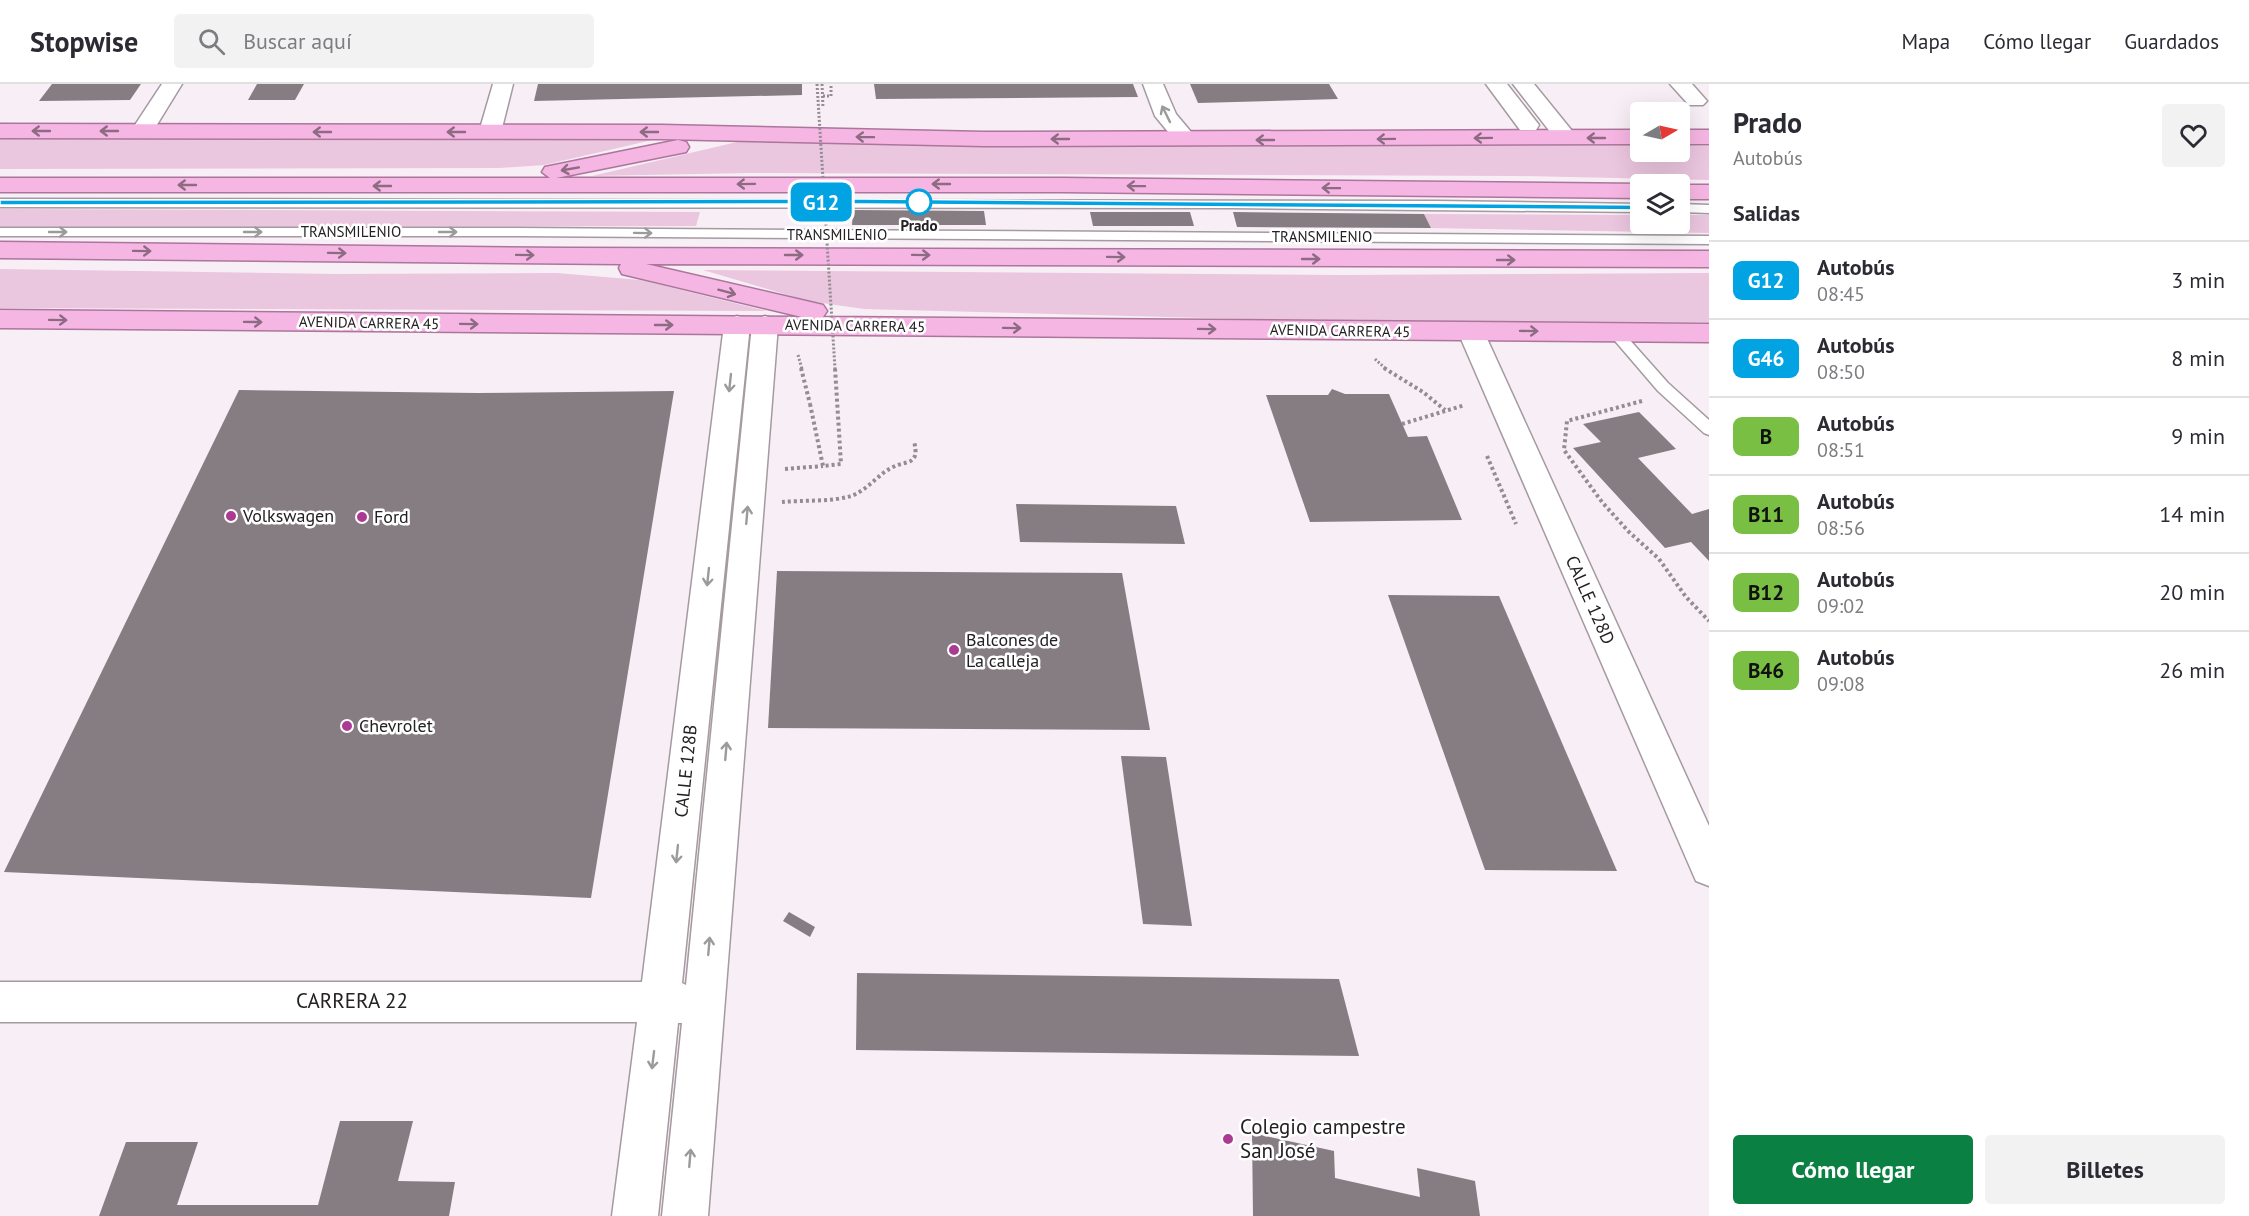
<!DOCTYPE html>
<html lang="es">
<meta charset="utf-8">
<style>
:root{--surface:#fff;--page:#f2f2f3;--text:#2b2b33;--muted:#7c7c81;--line:#e1e1e2;--accent:#0b8043}
body{margin:0;font-family:"PT Sans",sans-serif;background:var(--page);color:var(--text);height:100vh;display:flex;flex-direction:column;font-size:22px;white-space:nowrap}
*{box-sizing:border-box;margin:0}
p{font-size:20px;color:var(--muted)}
.icon{flex:none;width:33px;height:33px;fill:none;stroke:currentColor;stroke-width:2;stroke-linecap:round;stroke-linejoin:round}
.map{position:relative;flex:1;overflow:hidden}
.panel{display:flex;flex-direction:column;background:var(--surface);width:540px}
.panel>*{flex:none}
.badge{padding:0 12px;border-radius:9px;font-size:21px;line-height:39px}
.needle{width:39px;rotate:81deg}
.buttons{position:absolute;left:1630px;top:18px;display:grid;gap:12px}
.buttons a{display:grid;place-items:center;width:60px;height:60px;border-radius:6px;background:var(--surface);box-shadow:0 6px 24px #0002;font-size:30px}
.map>.badge{position:absolute;translate:-50% -50%;box-shadow:0 0 0 3px #fff}
h2{padding:0 24px;font-size:22px;line-height:54px}
.round{display:grid;place-items:center;flex:none;width:63px;height:63px;border-radius:6px;background:var(--page)}
.head{display:flex;align-items:center;justify-content:space-between;height:102px;padding:0 24px}
h1{font-size:28px;font-weight:600;line-height:45px}
.action{display:flex;gap:12px;margin-top:auto;padding:12px 24px}
.action a{flex:1;height:69px;border-radius:6px;background:var(--accent);color:#fff;font-size:24px;font-weight:600;line-height:69px;text-align:center}
.action a+a{background:var(--page);color:var(--text)}
ul{padding:0;list-style:none}
li{display:flex;align-items:center;gap:18px;height:78px;padding:0 24px;border-top:2px solid var(--line)}
li div{flex:1}
li b{display:block;font-size:22px}
li em{font-style:normal}
li .badge{min-width:66px;font-weight:700;text-align:center}
header{display:flex;align-items:center;gap:36px;box-sizing:border-box;height:84px;padding:0 30px;background:var(--surface);border-bottom:2px solid var(--line)}
header strong{font-size:28px}
nav{display:flex;gap:33px;margin-inline-start:auto;font-size:21px}
.search{width:420px;height:54px;background:var(--page);display:flex;align-items:center;gap:15px;box-sizing:border-box;padding:0 21px;border-radius:6px;color:var(--muted);font-size:22px}
main{display:flex;flex:1;min-height:0}
.map>svg:first-child{display:block}
.green{fill:#ebc6df}
.building{fill:#867d83}
.lines{fill:none;stroke-linecap:round;stroke-linejoin:round}
.service-casing{stroke:#a49aa0;stroke-width:3}
.minor-casing{stroke:#a49aa0;stroke-width:3}
.secondary-casing{stroke:#a49aa0;stroke-width:3}
.trunk-casing{stroke:#ab769b;stroke-width:3}
.path-far1{stroke:#938c91;stroke-width:3;stroke-dasharray:2 2;stroke-linecap:butt}
.path{stroke:#938c91;stroke-width:4;stroke-dasharray:3 3;stroke-linecap:butt}
.service{fill:#fff;fill-rule:evenodd}
.minor{fill:#fff;fill-rule:evenodd}
.secondary{fill:#fff;fill-rule:evenodd}
.trunk{fill:#f6b6e3;fill-rule:evenodd}
.path-bridge-far1{stroke:#938c91;stroke-width:3;stroke-dasharray:2 2;stroke-linecap:butt}
.path-bridge{stroke:#938c91;stroke-width:4;stroke-dasharray:3 3;stroke-linecap:butt}
.oneway{stroke:#9c9b9c}
.oneway2{stroke:#8d6b83}
.line{fill:#01a3e3;stroke:#fff;stroke-width:1.5}
.stop-dot{fill:#fff;stroke:#01a3e3;stroke-width:3}
.poi-dot{fill:#ac3992;stroke:#fff;stroke-width:2}
.labels{text-anchor:middle;stroke-width:5;stroke-linejoin:round;paint-order:stroke}
.far-stop-label{font-size:15px;font-weight:bold;fill:#242023;stroke:#fff}
.far-street-label{font-size:15px;fill:#242023;stroke:#fff}
.poi-label{font-size:18px;fill:#242023;stroke:#fff;text-anchor:start}
.street-label{font-size:18px;fill:#242023;stroke:#fff}
.near-street-label{font-size:21px;fill:#242023;stroke:#fff}
.near-poi-label{font-size:21px;fill:#242023;stroke:#fff;text-anchor:start}
</style>
<header>
<strong>Stopwise</strong>
<div class="search"><svg class="icon" aria-label="search" viewBox="0 0 24 24"><circle cx="10" cy="10" r="6"/><path d="M15 15l6 6"/></svg>Buscar aquí</div>
<nav><a>Mapa</a><a>Cómo llegar</a><a>Guardados</a></nav>
</header>
<main>
<div class="map">
<svg width="1709" height="1132" viewBox="0 0 1709 1132">
<rect width="100%" height="100%" fill="#f8eef5"/>
<g class="green">
<path d="M 0,54 L 661,54 L 544,81 L 500,84 L 0,85 Z"/>
<path d="M 778,55 L 914,60 L 1091,62 L 1641,61 L 1641,68 L 1680,68 L 1680,61 L 1709,62 L 1709,96 L 1519,92 L 749,89 L 592,92 L 737,58 Z"/>
<path d="M 0,125 L 700,128 L 696,142 L 0,144 Z"/>
<path d="M 1424,130 L 1641,131 L 1641,140 L 1680,140 L 1680,131 L 1709,131 L 1709,149 L 1431,144 Z"/>
<path d="M 0,185 L 335,190 L 557,189 L 640,196 L 767,227 L 0,224 Z"/>
<path d="M 703,186 L 1341,191 L 1709,189 L 1709,238 L 1321,237 L 864,225 L 808,217 Z"/>
</g>
<g class="building">
<path d="M 52,0 L 141,0 L 130,16 L 39,17 Z"/>
<path d="M 257,0 L 304,0 L 295,16 L 248,16 Z"/>
<path d="M 538,0 L 802,0 L 802,11 L 534,17 Z"/>
<path d="M 874,0 L 1133,0 L 1138,13 L 876,15 Z"/>
<path d="M 1190,0 L 1329,0 L 1338,15 L 1198,19 Z"/>
<path d="M 853,126 L 984,127 L 986,141 L 852,141 Z"/>
<path d="M 1090,128 L 1190,128 L 1194,142 L 1093,142 Z"/>
<path d="M 1233,128 L 1424,130 L 1431,144 L 1237,143 Z"/>
<path d="M 1332,305 L 1345,310 L 1389,310 L 1408,353 L 1427,352 L 1462,436 L 1310,438 L 1266,311 L 1328,311 Z"/>
<path d="M 239,306 L 477,309 L 674,307 L 591,814 L 4,788 Z"/>
<path d="M 1639,328 L 1676,365 L 1638,374 L 1692,430 L 1709,425 L 1709,477 L 1691,458 L 1665,464 L 1573,364 L 1601,358 L 1583,340 Z"/>
<path d="M 1016,420 L 1176,422 L 1185,460 L 1020,458 Z"/>
<path d="M 777,487 L 1122,489 L 1150,646 L 768,644 Z"/>
<path d="M 1388,511 L 1499,512 L 1617,787 L 1485,786 Z"/>
<path d="M 1121,672 L 1166,673 L 1192,842 L 1143,840 Z"/>
<path d="M 789,828 L 815,843 L 810,853 L 783,837 Z"/>
<path d="M 857,889 L 1339,895 L 1359,972 L 856,966 Z"/>
<path d="M 340,1037 L 413,1037 L 398,1097 L 455,1098 L 449,1132 L 99,1132 L 126,1058 L 198,1058 L 177,1121 L 318,1121 Z"/>
<path d="M 1252,1049 L 1334,1067 L 1335,1094 L 1420,1113 L 1417,1084 L 1475,1097 L 1480,1132 L 1253,1132 Z"/>
</g>
<g class="lines">
<defs>
<g id="service">
<path d="M 0,115 L 1436,117 L 1641,120 L 1641,128 L 1231,124 L 0,123 Z"/>
<path d="M 1680,120 L 1709,121 L 1709,129 L 1680,128 Z"/>
<path d="M 0,144 L 518,144 L 1709,152 L 1709,160 L 518,152 L 0,152 Z"/>
<path d="M 1615,243 L 1620,245 L 1668,299 L 1709,336 L 1709,351 L 1704,349 L 1658,307 L 1610,251 L 1608,248 Z"/>
</g>
<g id="minor">
<path d="M 162,0 L 182,0 L 150,52 L 134,52 L 131,47 Z"/>
<path d="M 493,0 L 513,0 L 501,48 L 498,53 L 482,53 L 479,48 Z"/>
<path d="M 1143,0 L 1163,0 L 1176,30 L 1197,55 L 1194,60 L 1178,60 L 1155,32 Z"/>
<path d="M 1670,0 L 1692,0 L 1707,17 L 1703,21 L 1689,21 Z"/>
<path d="M 737,232 L 746,235 L 750,241 L 682,899 L 686,901 L 752,241 L 756,235 L 765,232 L 774,235 L 778,241 L 708,1132 L 662,1132 L 682,939 L 678,939 L 658,1132 L 612,1132 L 637,938 L 0,938 L 0,898 L 642,898 L 724,241 L 728,235 Z"/>
<path d="M 1471,239 L 1480,242 L 1484,248 L 1709,742 L 1709,802 L 1696,797 L 1458,248 L 1462,242 Z"/>
</g>
<g id="secondary">
<path d="M 1486,0 L 1507,0 L 1539,41 L 1536,46 L 1520,46 Z"/>
<path d="M 1513,0 L 1534,0 L 1577,53 L 1574,58 L 1558,58 Z"/>
</g>
<g id="trunk">
<path d="M 0,40 L 662,41 L 984,48 L 1641,46 L 1641,60 L 984,62 L 662,55 L 0,54 Z"/>
<rect x="1680" y="46" width="29" height="14"/>
<path d="M 678,56 L 686,58 L 689,63 L 686,68 L 556,94 L 1063,94 L 1643,100 L 1641,114 L 1063,108 L 0,108 L 0,94 L 550,94 L 542,88 L 545,83 Z"/>
<rect x="1680" y="101" width="29" height="14"/>
<path d="M 0,158 L 567,164 L 1709,167 L 1709,183 L 646,180 L 823,221 L 827,227 L 823,233 L 1709,240 L 1709,258 L 0,244 L 0,226 L 802,233 L 622,190 L 619,184 L 621,180 L 0,174 Z"/>
</g>
</defs>
<use href="#service" class="service-casing"/>
<use href="#minor" class="minor-casing"/>
<use href="#secondary" class="secondary-casing"/>
<use href="#trunk" class="trunk-casing"/>
<g class="path-far1">
<path d="M 822,0 L 823,24"/>
<path d="M 823,12 L 831,12 L 831,0"/>
<path d="M 798,271 L 802,285"/>
<path d="M 1375,275 L 1386,285"/>
</g>
<g class="path">
<path d="M 801,284 L 810,320"/>
<path d="M 1384,284 L 1423,308 L 1445,326"/>
<path d="M 1642,317 L 1567,337 L 1564,366 L 1602,418 L 1628,447 L 1659,475 L 1686,513 L 1709,537"/>
<path d="M 1402,340 L 1465,321"/>
<path d="M 1487,372 L 1516,440"/>
<path d="M 785,385 L 823,382"/>
<path d="M 782,418 C 803,416 831,418 851,412 C 868,406 878,390 893,383 C 907,376 920,382 914,357"/>
</g>
<use href="#service" class="service"/>
<use href="#minor" class="minor"/>
<use href="#secondary" class="secondary"/>
<use href="#trunk" class="trunk"/>
<path class="path-bridge-far1" d="M 817,0 L 835,285"/>
<path class="path-bridge" d="M 810,320 L 823,382 L 841,380 L 835,284"/>
</g>
<defs><path id="oneway-shaft" d="M-6 0H5M1.5-3L5.5 0L1.5 3" fill="none" stroke-width="1.6" stroke-linecap="round" stroke-linejoin="round" transform="scale(1.5)"/></defs>
<g class="oneway">
<use href="#oneway-shaft" transform="translate(1166 30) rotate(-116)"/>
<use href="#oneway-shaft" transform="translate(58 148)"/>
<use href="#oneway-shaft" transform="translate(253 148)"/>
<use href="#oneway-shaft" transform="translate(448 148)"/>
<use href="#oneway-shaft" transform="translate(643 149) rotate(1)"/>
<use href="#oneway-shaft" transform="translate(730 299) rotate(96)"/>
<use href="#oneway-shaft" transform="translate(747 431) rotate(-85)"/>
<use href="#oneway-shaft" transform="translate(708 493) rotate(96)"/>
<use href="#oneway-shaft" transform="translate(726 667) rotate(-85)"/>
<use href="#oneway-shaft" transform="translate(677 770) rotate(96)"/>
<use href="#oneway-shaft" transform="translate(709 862) rotate(-85)"/>
<use href="#oneway-shaft" transform="translate(653 976) rotate(97)"/>
<use href="#oneway-shaft" transform="translate(690 1074) rotate(-85)"/>
</g>
<g class="oneway2">
<use href="#oneway-shaft" transform="translate(41 47) rotate(180)"/>
<use href="#oneway-shaft" transform="translate(109 47) rotate(-180)"/>
<use href="#oneway-shaft" transform="translate(322 48) rotate(-180)"/>
<use href="#oneway-shaft" transform="translate(456 48) rotate(-180)"/>
<use href="#oneway-shaft" transform="translate(649 48) rotate(180)"/>
<use href="#oneway-shaft" transform="translate(865 53) rotate(-179)"/>
<use href="#oneway-shaft" transform="translate(1483 54) rotate(179)"/>
<use href="#oneway-shaft" transform="translate(1596 54) rotate(-180)"/>
<use href="#oneway-shaft" transform="translate(1060 55) rotate(180)"/>
<use href="#oneway-shaft" transform="translate(1386 55) rotate(179)"/>
<use href="#oneway-shaft" transform="translate(1265 56) rotate(-180)"/>
<use href="#oneway-shaft" transform="translate(570 85) rotate(170)"/>
<use href="#oneway-shaft" transform="translate(746 100) rotate(179)"/>
<use href="#oneway-shaft" transform="translate(941 100) rotate(-180)"/>
<use href="#oneway-shaft" transform="translate(187 101) rotate(-180)"/>
<use href="#oneway-shaft" transform="translate(382 102) rotate(-180)"/>
<use href="#oneway-shaft" transform="translate(1136 102) rotate(-179)"/>
<use href="#oneway-shaft" transform="translate(1331 104) rotate(-179)"/>
<use href="#oneway-shaft" transform="translate(142 167) rotate(1)"/>
<use href="#oneway-shaft" transform="translate(337 169) rotate(1)"/>
<use href="#oneway-shaft" transform="translate(525 171) rotate(1)"/>
<use href="#oneway-shaft" transform="translate(794 171)"/>
<use href="#oneway-shaft" transform="translate(921 171) rotate(1)"/>
<use href="#oneway-shaft" transform="translate(1116 173) rotate(1)"/>
<use href="#oneway-shaft" transform="translate(1311 175)"/>
<use href="#oneway-shaft" transform="translate(1506 176)"/>
<use href="#oneway-shaft" transform="translate(727 208) rotate(15)"/>
<use href="#oneway-shaft" transform="translate(58 236) rotate(1)"/>
<use href="#oneway-shaft" transform="translate(253 238) rotate(1)"/>
<use href="#oneway-shaft" transform="translate(469 240) rotate(1)"/>
<use href="#oneway-shaft" transform="translate(664 241)"/>
<use href="#oneway-shaft" transform="translate(1012 244) rotate(1)"/>
<use href="#oneway-shaft" transform="translate(1207 245) rotate(1)"/>
<use href="#oneway-shaft" transform="translate(1529 247) rotate(1)"/>
</g>
<path class="line" d="M 864,115 L 1641,121 L 1645,124 L 1641,126 L 864,120 L 0,121 L 0,116 Z"/>
<circle class="stop-dot" cx="919" cy="118" r="12"/>
<g class="poi-dot">
<circle cx="231" cy="432" r="6"/>
<circle cx="362" cy="433" r="6"/>
<circle cx="954" cy="566" r="6"/>
<circle cx="347" cy="642" r="6"/>
<circle cx="1228" cy="1055" r="6"/>
</g>
<g class="labels">
<g class="far-stop-label">
<text x="919" y="147">Prado</text>
</g>
<g class="far-street-label">
<text x="351" y="153">TRANSMILENIO</text>
<text x="837" y="156">TRANSMILENIO</text>
<text x="1322" y="158">TRANSMILENIO</text>
<text transform="translate(369 239) rotate(1)" y="5">AVENIDA CARRERA 45</text>
<text transform="translate(855 242) rotate(1)" y="5">AVENIDA CARRERA 45</text>
<text transform="translate(1340 247) rotate(1)" y="5">AVENIDA CARRERA 45</text>
</g>
<g class="poi-label">
<text x="243" y="438">Volkswagen</text>
<text x="374" y="439">Ford</text>
<text x="966" y="562">Balcones de<tspan x="966" dy="21">La calleja</tspan></text>
<text x="359" y="648">Chevrolet</text>
</g>
<g class="street-label">
<text transform="translate(1590 516) rotate(66)" y="6">CALLE 128D</text>
<text transform="translate(686 687) rotate(-84)" y="6">CALLE 128B</text>
</g>
<g class="near-street-label">
<text x="352" y="924">CARRERA 22</text>
</g>
<g class="near-poi-label">
<text x="1240" y="1050">Colegio campestre<tspan x="1240" dy="24">San José</tspan></text>
</g>
</g>
</svg>
<div class="buttons">
<a><svg class="needle" viewBox="-14 -14 28 28"><path d="M0-13l5 13h-10z" fill="#e53935"/><path d="M0 13l5-13h-10z" fill="#7c7c81"/></svg></a>
<a><svg class="icon" aria-label="layers" viewBox="0 0 24 24"><path d="M12 4l9 5-9 5-9-5zM3 14l9 5 9-5"/></svg></a>
</div>
<b class="badge" style="left:821px;top:118px;background:#01a3e3;color:#fff">G12</b>
</div>
<section class="panel">
<div class="head"><div><h1>Prado</h1><p>Autobús</p></div><a class="round"><svg class="icon" aria-label="heart" viewBox="0 0 24 24"><path d="M12 20l-8-8c-3-5 5-10 8-4 3-6 11-1 8 4z"/></svg></a></div>
<h2>Salidas</h2>
<ul>
<li><span class="badge" style="background:#01a3e3;color:#fff">G12</span><div><b>Autobús</b><p>08:45</p></div><em>3 min</em></li>
<li><span class="badge" style="background:#01a3e3;color:#fff">G46</span><div><b>Autobús</b><p>08:50</p></div><em>8 min</em></li>
<li><span class="badge" style="background:#79bf43;color:#111">B</span><div><b>Autobús</b><p>08:51</p></div><em>9 min</em></li>
<li><span class="badge" style="background:#79bf43;color:#111">B11</span><div><b>Autobús</b><p>08:56</p></div><em>14 min</em></li>
<li><span class="badge" style="background:#79bf43;color:#111">B12</span><div><b>Autobús</b><p>09:02</p></div><em>20 min</em></li>
<li><span class="badge" style="background:#79bf43;color:#111">B46</span><div><b>Autobús</b><p>09:08</p></div><em>26 min</em></li>
</ul>
<div class="action"><a>Cómo llegar</a><a>Billetes</a></div>
</section>
</main>
